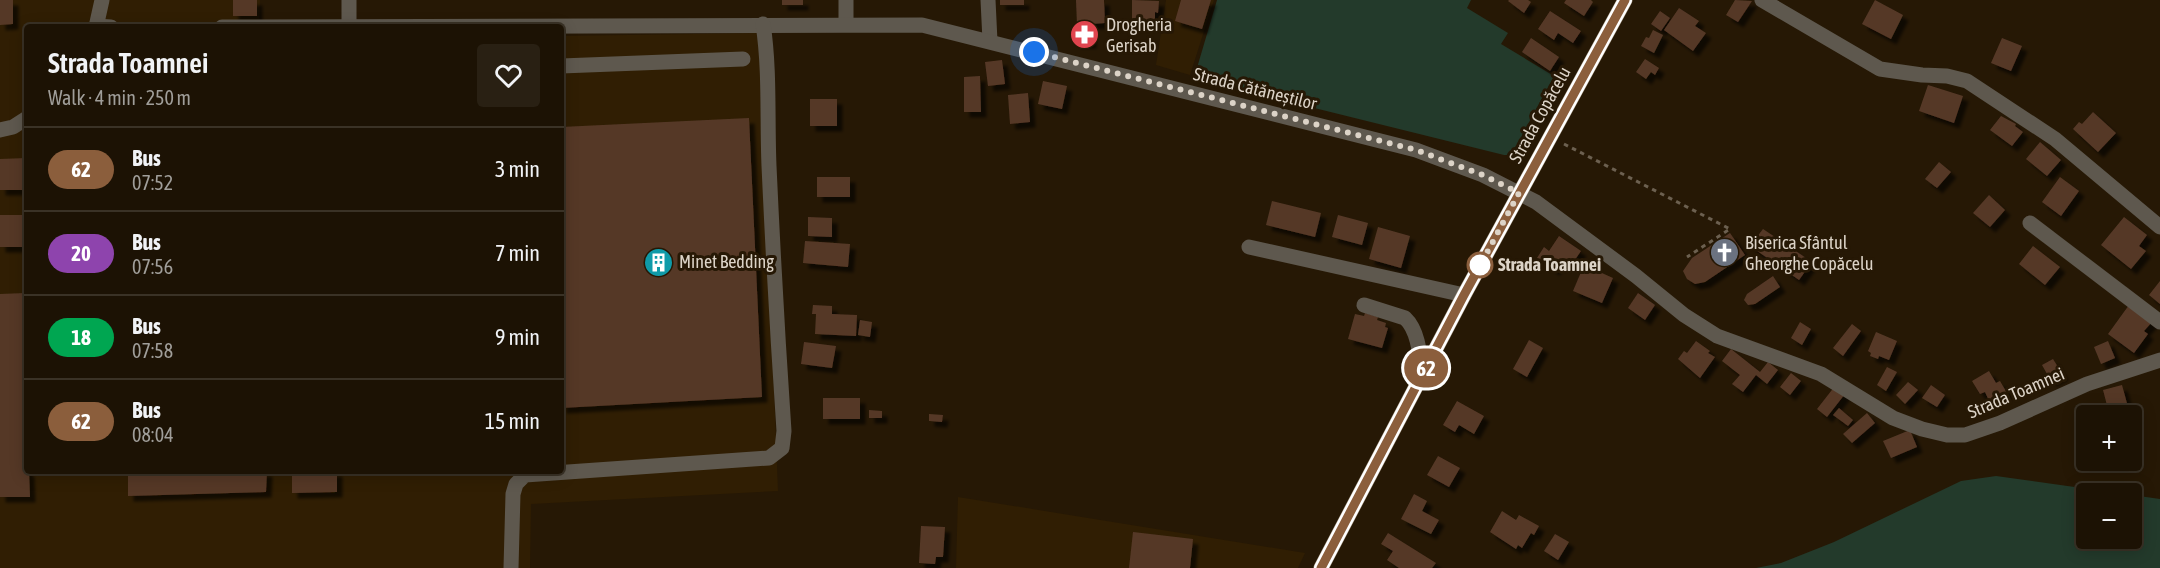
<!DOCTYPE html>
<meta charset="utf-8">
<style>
:root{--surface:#1c1204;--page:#292013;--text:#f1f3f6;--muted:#a09e9a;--line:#3a3226}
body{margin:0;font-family:"Asap Condensed",sans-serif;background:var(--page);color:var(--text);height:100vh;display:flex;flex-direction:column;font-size:22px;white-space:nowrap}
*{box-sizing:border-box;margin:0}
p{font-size:20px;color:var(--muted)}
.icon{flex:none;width:33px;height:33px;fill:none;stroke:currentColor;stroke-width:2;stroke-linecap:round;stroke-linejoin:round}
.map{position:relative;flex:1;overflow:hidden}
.details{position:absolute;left:24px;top:24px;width:540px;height:450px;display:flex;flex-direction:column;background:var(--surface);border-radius:6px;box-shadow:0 3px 15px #0003,0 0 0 2px var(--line)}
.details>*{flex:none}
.badge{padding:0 12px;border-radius:20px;font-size:21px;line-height:39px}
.tools{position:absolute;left:2076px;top:405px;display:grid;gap:12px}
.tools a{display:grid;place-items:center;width:66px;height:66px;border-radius:6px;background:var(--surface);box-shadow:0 3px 15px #0003,0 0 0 2px var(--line);font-size:30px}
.you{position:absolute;width:30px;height:30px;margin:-15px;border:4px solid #fff;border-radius:50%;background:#1a73e8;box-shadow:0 0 0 9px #1a73e833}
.map>.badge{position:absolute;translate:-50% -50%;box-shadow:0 0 0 3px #fff}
.round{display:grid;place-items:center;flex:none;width:63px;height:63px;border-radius:6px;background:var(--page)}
.headline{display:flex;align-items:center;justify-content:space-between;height:102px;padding:0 24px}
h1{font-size:28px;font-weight:600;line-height:45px}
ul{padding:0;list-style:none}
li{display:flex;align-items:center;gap:18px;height:84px;padding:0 24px;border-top:2px solid var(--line)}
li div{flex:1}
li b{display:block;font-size:22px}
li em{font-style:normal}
li .badge{min-width:66px;font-weight:700;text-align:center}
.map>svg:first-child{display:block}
.built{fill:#301e03}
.green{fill:#233a2b}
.building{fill:#553827;filter:url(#shadow)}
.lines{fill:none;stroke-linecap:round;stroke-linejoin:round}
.path{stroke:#6c6050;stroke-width:3;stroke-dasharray:4.5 4.5;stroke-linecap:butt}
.minor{stroke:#5e584e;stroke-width:15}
.major{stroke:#a39480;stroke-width:15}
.line-casing{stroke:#fff;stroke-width:14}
.line{stroke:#8b5e3c;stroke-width:9}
.walk{stroke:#dcd3c7;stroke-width:6;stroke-dasharray:0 10.8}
.stop-dot{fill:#fff;stroke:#8b5e3c;stroke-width:3}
.labels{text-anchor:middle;stroke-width:6;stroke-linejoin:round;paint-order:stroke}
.poi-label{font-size:18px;fill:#dcd3c7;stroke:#261805;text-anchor:start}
.street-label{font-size:18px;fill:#dcd3c7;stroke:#261805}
.stop-label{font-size:18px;font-weight:bold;fill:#dcd3c7;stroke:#261805;text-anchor:start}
</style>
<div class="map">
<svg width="2160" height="568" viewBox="0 0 2160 568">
<defs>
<filter id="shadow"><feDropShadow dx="5.5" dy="5.5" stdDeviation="1.5" flood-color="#0009"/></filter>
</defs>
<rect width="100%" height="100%" fill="#261805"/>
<g class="built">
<path d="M 0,0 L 260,0 L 259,27 L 27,27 L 27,471 L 561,471 L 561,36 L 760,33 L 778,491 L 531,504 L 530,568 L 0,568 Z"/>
<path d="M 1166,0 L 1214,0 L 1190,75 L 1156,65 Z"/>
<path d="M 958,497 L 1305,553 L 1298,568 L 956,568 Z"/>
</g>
<g class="green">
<path d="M 1217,0 L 1471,0 L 1467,8 L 1508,33 L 1501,44 L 1554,76 L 1513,152 L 1509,155 L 1504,155 L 1194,78 Z"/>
<path d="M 1996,476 L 2117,493 L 2086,494 L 2086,538 L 2132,538 L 2132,495 L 2160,499 L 2160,568 L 1756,568 L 1781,563 L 1834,542 L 1961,481 Z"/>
</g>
<g class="building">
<path d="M 0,0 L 13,0 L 13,24 L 0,25 Z"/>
<rect x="233" y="0" width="24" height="16"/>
<rect x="782" y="0" width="21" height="5"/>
<rect x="1000" y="0" width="24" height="5"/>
<path d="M 1076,0 L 1104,0 L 1105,23 L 1077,25 Z"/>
<path d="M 1132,0 L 1159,1 L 1158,13 L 1155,12 L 1155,20 L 1150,20 L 1150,25 L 1132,24 Z"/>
<path d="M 1181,0 L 1211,0 L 1202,29 L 1175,21 Z"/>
<path d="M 1509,0 L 1528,0 L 1531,2 L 1524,13 L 1508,1 Z"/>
<path d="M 1566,0 L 1591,0 L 1593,2 L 1584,16 L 1564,3 Z"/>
<path d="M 1735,0 L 1752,1 L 1738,22 L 1726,15 Z"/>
<path d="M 1875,0 L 1903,15 L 1891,39 L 1862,24 Z"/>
<path d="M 1679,8 L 1699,21 L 1695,26 L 1706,33 L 1693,51 L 1664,30 Z"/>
<path d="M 1550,11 L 1581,31 L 1573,43 L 1558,33 L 1554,40 L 1538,29 Z"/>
<path d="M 1660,11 L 1670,18 L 1661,31 L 1651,24 Z"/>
<rect x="1076" y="26" width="15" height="17"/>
<path d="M 1653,30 L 1663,35 L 1654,53 L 1641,46 L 1646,37 L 1649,38 Z"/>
<path d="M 1531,38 L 1559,57 L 1550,71 L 1522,52 Z"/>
<path d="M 2002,38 L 2022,46 L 2011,71 L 1991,63 Z"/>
<path d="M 1645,59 L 1659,68 L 1655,75 L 1651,72 L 1646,79 L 1636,72 Z"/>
<path d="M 1002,60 L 1005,84 L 988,86 L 985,62 Z"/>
<path d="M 980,76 L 981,112 L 964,112 L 964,77 Z"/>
<path d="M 1043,81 L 1067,86 L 1062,109 L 1038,104 Z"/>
<path d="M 1928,85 L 1963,96 L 1954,123 L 1919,111 Z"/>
<path d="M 1028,93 L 1030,122 L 1010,124 L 1008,95 Z"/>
<rect x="810" y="99" width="27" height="27"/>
<path d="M 2093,112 L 2116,133 L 2098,152 L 2073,129 L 2079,122 L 2082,124 Z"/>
<path d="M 2001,116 L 2016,124 L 2015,126 L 2023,132 L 2012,146 L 1990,130 Z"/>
<path d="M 749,118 L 762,397 L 561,408 L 561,127 Z"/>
<path d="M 2040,142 L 2061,160 L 2047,176 L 2026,159 Z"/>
<path d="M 27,158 L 27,190 L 0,190 L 0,159 Z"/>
<path d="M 1939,162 L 1951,172 L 1937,188 L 1925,179 Z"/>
<rect x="817" y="177" width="33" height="20"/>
<path d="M 2060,177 L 2079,191 L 2061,216 L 2042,202 Z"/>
<path d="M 1989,195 L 2005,210 L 1990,227 L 1973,213 Z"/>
<path d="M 1272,201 L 1321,213 L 1315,237 L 1266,225 Z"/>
<rect x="0" y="215" width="27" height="32"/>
<path d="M 1338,215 L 1368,223 L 1362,245 L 1332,237 Z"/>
<path d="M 808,217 L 832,218 L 832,237 L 808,236 Z"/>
<path d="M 2124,217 L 2147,235 L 2139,246 L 2146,251 L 2131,269 L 2101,245 Z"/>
<path d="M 1378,227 L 1410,236 L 1401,268 L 1369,259 Z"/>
<path d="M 1763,229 L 1812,262 L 1799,280 L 1750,246 Z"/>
<path d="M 1730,233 L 1745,255 L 1705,282 L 1695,284 L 1687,279 L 1683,271 L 1692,258 Z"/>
<path d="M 1559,236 L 1581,251 L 1570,267 L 1561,261 L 1554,270 L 1537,258 L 1544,247 L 1549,251 Z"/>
<path d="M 805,241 L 850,244 L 848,267 L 803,263 Z"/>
<path d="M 2033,246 L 2060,267 L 2045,285 L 2019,264 Z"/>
<path d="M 1584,265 L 1613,278 L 1602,303 L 1573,291 Z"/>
<path d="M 1773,276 L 1780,287 L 1755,304 L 1748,305 L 1744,300 L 1747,294 Z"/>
<path d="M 2160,281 L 2160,304 L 2149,295 Z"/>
<path d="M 26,293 L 27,471 L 29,471 L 30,497 L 0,497 L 0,294 Z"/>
<path d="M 1638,293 L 1655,305 L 1645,320 L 1628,308 Z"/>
<path d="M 813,305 L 832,306 L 832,314 L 857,315 L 856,336 L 815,334 L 816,314 L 812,314 Z"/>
<path d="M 2129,305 L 2152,322 L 2144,331 L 2148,334 L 2134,353 L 2108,334 Z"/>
<path d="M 1365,313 L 1378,317 L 1377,320 L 1386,323 L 1385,327 L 1388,328 L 1382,348 L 1348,339 L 1355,314 L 1364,316 Z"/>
<path d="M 860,320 L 872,322 L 870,337 L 858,335 Z"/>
<path d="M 1800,322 L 1811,329 L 1802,345 L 1791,338 Z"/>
<path d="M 1852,324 L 1861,331 L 1843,356 L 1833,348 Z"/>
<path d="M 1876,332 L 1897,341 L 1889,360 L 1879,356 L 1878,359 L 1870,356 L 1871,353 L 1868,351 Z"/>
<path d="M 1529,340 L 1543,348 L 1527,377 L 1513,369 Z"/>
<path d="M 1696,341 L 1710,351 L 1708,353 L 1715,357 L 1700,378 L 1678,359 L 1684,351 L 1687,353 Z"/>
<path d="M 2108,341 L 2115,358 L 2101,364 L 2094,347 Z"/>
<path d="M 804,342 L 836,346 L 832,368 L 801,364 Z"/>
<path d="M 1731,349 L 1760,372 L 1768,362 L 1778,370 L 1767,384 L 1756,375 L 1743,392 L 1732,384 L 1740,375 L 1722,361 Z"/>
<path d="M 2053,359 L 2063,375 L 2051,381 L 2042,365 Z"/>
<path d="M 1887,367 L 1897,372 L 1886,391 L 1877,385 Z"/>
<path d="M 1989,371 L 1996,383 L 2000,381 L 2007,393 L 1990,403 L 1985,392 L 1980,394 L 1972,381 Z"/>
<path d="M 1791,373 L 1801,381 L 1790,395 L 1780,387 Z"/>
<path d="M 1908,382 L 1918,390 L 1905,404 L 1896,395 Z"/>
<path d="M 1931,385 L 1945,395 L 1937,407 L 1922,398 Z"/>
<path d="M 2122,385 L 2128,407 L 2109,413 L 2103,390 Z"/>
<path d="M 1835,386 L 1845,394 L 1827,417 L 1817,409 Z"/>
<rect x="823" y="398" width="37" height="21"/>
<path d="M 1457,401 L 1484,416 L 1474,434 L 1459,425 L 1455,432 L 1443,425 Z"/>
<path d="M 1839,408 L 1853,420 L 1848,426 L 1833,415 Z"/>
<path d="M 869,410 L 882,411 L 882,418 L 869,418 Z"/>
<path d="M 1867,413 L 1875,423 L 1852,443 L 1843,434 Z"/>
<path d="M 929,414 L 943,415 L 942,422 L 929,421 Z"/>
<path d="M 2086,418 L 2086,455 L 2082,456 L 2074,420 Z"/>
<path d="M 1910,430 L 1917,447 L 1891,458 L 1883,441 Z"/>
<path d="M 1438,456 L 1460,468 L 1449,487 L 1427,475 Z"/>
<path d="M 128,471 L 267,471 L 266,492 L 128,496 Z"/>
<path d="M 292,471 L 337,471 L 337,492 L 292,493 Z"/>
<path d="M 1414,494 L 1427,501 L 1422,511 L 1439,520 L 1431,534 L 1401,519 Z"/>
<path d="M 1502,511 L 1516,520 L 1519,515 L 1539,526 L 1534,535 L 1531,533 L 1522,548 L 1518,545 L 1516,549 L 1490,532 Z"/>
<path d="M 921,526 L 945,527 L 943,557 L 936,557 L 935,564 L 919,563 Z"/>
<path d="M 1133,532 L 1193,539 L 1190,568 L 1129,568 Z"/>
<path d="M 1388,533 L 1436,563 L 1432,568 L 1399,568 L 1387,560 L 1393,551 L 1381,544 Z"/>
<path d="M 1555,534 L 1569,542 L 1558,560 L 1544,551 Z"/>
</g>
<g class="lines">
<path class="path" d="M 1564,144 L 1730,229 L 1687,257"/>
<g class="minor">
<path d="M 349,0 L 349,26"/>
<path d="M 846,0 L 846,24"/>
<path d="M 988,0 L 990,41"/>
<path d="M 1762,0 L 1880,69 L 1922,75 L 1947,76 L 1967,81 L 2055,139 L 2160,227"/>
<path d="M 96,26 L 111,27"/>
<path d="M 96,27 L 102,0"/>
<path d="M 222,27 L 922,25 L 1416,150 L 1483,175 L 1536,202 L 1636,276 L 1684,315 L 1717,336 L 1821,374 L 1893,418 L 1922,429 L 1947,435 L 1965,435 L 2000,423 L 2087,384 L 2160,360"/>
<path d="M 561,66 L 743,59"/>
<path d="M 0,130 L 13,127 L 27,118"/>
<path d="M 2030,223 L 2160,322"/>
<path d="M 1249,247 L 1464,295"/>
<path d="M 1364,305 L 1405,318 C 1419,331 1420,357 1422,375"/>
<path d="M 511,568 L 513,494 L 516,484 L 525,475 L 769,458 L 782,448 L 784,431 C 778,343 773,254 769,166 C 767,118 770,70 763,24"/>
</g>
<path class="major" d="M 1321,568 L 1464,295 L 1625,0"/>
</g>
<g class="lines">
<defs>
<path id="line" d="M 1321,568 L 1464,295 L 1625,0"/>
</defs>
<use href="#line" class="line-casing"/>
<use href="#line" class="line"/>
<path class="walk" d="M 1034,52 L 1416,150 L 1483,175 L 1519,193 L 1475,275 L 1480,265"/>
</g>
<defs>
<symbol id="pharmacy-disc" viewBox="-11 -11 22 22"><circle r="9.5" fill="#e0444e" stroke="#261805"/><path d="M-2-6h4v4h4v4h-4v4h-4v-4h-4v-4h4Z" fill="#fff"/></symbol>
<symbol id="church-disc" viewBox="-11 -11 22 22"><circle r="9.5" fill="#6b7280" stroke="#261805"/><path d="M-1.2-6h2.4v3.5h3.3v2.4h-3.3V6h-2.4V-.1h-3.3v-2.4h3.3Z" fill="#fff"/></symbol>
<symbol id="building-disc" viewBox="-11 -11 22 22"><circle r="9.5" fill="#0f9aa8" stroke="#261805"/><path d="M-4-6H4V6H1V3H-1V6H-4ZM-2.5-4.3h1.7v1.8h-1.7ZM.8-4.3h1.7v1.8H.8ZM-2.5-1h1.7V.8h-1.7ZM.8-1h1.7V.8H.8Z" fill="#fff"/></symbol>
</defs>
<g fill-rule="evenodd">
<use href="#pharmacy-disc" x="1068" y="18" width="33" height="33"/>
<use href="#church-disc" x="1708" y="236" width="33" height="33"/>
<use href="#building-disc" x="642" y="246" width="33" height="33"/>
</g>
<circle class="stop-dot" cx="1480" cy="265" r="12"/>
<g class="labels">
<g class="poi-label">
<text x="1106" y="31">Drogheria<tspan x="1106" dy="21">Gerisab</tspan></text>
<text x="1745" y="249">Biserica Sfântul<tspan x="1745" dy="21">Gheorghe Copăcelu</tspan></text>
<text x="679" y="268">Minet Bedding</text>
</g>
<g class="street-label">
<text transform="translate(1255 89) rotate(14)" y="6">Strada Cătăneștilor</text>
<text transform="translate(1540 115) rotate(-61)" y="6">Strada Copăcelu</text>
<text transform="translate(2016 393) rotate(-23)" y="6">Strada Toamnei</text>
</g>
<g class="stop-label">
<text x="1498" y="271">Strada Toamnei</text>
</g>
</g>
</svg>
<div class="tools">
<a>+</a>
<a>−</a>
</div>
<div class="you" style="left:1034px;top:52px"></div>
<b class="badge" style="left:1426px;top:368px;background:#8b5e3c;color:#fff">62</b>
<section class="details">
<div class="headline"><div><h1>Strada Toamnei</h1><p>Walk · 4 min · 250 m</p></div><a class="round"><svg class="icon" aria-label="heart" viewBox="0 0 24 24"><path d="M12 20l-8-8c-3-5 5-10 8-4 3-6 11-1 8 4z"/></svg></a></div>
<ul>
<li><span class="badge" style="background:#8b5e3c;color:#fff">62</span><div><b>Bus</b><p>07:52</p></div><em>3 min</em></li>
<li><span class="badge" style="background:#8e44ad;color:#fff">20</span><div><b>Bus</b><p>07:56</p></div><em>7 min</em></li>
<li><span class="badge" style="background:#00a651;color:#fff">18</span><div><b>Bus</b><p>07:58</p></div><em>9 min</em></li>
<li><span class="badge" style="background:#8b5e3c;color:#fff">62</span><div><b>Bus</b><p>08:04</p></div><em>15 min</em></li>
</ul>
</section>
</div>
